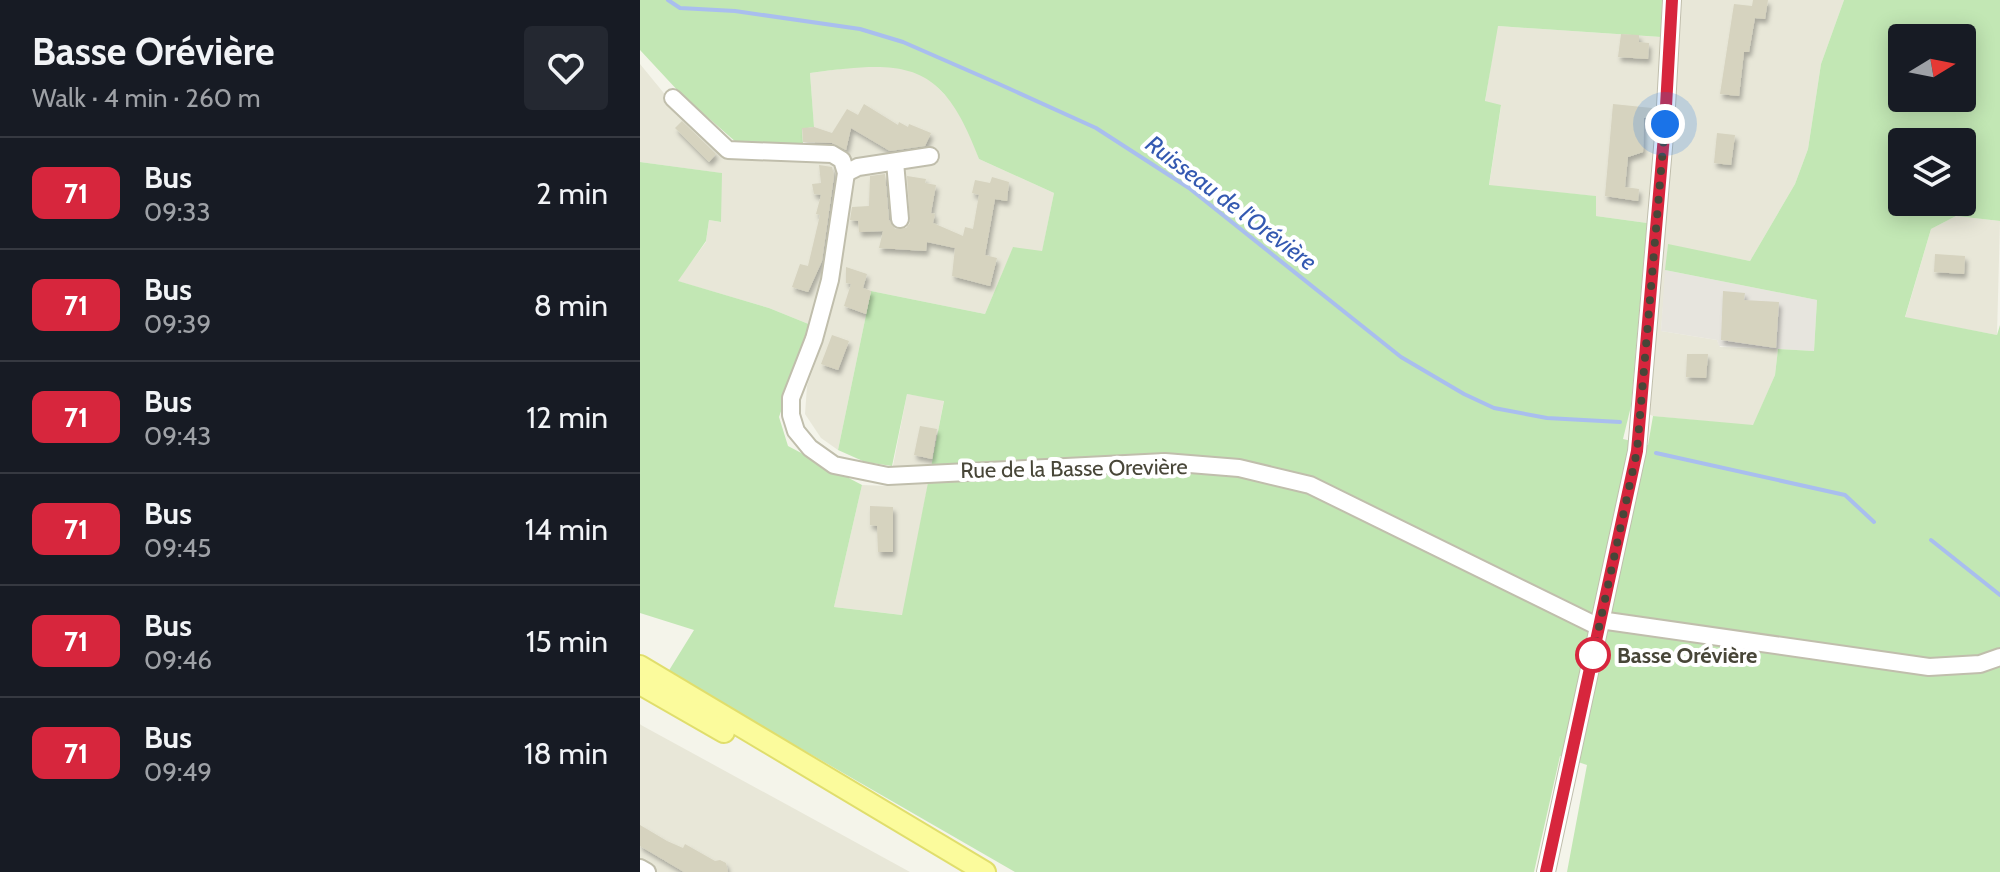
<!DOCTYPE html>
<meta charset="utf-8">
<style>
:root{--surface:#171b24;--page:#242831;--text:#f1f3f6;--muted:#9ea1a6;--line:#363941}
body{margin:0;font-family:Cabin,sans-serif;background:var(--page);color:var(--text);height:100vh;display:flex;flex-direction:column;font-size:30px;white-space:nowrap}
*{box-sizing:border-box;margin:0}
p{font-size:26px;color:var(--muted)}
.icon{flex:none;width:44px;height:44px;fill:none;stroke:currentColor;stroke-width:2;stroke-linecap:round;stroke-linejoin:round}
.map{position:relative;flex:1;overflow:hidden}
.side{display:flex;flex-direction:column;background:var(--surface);width:640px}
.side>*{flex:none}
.badge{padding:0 16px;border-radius:12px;font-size:28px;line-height:52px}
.needle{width:52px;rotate:80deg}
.controls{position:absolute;left:1248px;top:24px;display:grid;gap:16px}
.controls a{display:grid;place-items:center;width:88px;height:88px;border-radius:8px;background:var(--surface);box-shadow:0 4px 20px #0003;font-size:40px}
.you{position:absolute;width:40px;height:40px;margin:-20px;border:6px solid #fff;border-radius:50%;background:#1a73e8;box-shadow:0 0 0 12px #1a73e833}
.map>.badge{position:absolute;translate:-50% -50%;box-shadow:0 0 0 4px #fff}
.round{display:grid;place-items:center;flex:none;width:84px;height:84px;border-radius:8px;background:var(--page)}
.summary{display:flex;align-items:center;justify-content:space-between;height:136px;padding:0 32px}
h1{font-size:38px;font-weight:700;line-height:60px}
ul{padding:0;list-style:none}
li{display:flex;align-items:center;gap:24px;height:112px;padding:0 32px;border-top:2px solid var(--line)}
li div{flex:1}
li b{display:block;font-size:30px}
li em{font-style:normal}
li .badge{min-width:88px;font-weight:700;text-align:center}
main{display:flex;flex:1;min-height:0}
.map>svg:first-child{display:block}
.residential{fill:#e8e7d8}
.industrial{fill:#e7e5de}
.green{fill:#c2e7b4;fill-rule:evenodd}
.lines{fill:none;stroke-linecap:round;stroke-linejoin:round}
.stream{stroke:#a9beee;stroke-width:4}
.building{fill:#d6d3bf;filter:url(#shadow)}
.minor-casing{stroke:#c0beac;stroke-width:20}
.major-casing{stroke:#e0de6c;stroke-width:24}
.minor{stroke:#fff;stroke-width:16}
.major{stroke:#fbfb9c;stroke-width:20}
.line-casing{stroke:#fff;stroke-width:18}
.line{stroke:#d7263d;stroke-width:12}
.walk{stroke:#484638;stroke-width:8;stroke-dasharray:0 14.4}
.stop-dot{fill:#fff;stroke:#d7263d;stroke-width:4}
.labels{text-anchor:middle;stroke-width:8;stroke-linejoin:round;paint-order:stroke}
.street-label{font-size:22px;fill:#484638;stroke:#fff}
.stop-label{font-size:22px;font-weight:bold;fill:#484638;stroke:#fff;text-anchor:start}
.water-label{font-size:24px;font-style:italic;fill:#3459b1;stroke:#fff}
</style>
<main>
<section class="side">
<div class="summary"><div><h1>Basse Orévière</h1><p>Walk · 4 min · 260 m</p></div><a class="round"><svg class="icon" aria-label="heart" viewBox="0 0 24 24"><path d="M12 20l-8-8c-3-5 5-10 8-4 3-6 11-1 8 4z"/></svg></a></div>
<ul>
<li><span class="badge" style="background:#d7263d;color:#fff">71</span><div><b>Bus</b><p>09:33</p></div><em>2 min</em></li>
<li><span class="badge" style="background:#d7263d;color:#fff">71</span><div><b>Bus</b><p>09:39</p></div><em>8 min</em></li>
<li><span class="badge" style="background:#d7263d;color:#fff">71</span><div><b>Bus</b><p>09:43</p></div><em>12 min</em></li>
<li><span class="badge" style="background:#d7263d;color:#fff">71</span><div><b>Bus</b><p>09:45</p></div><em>14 min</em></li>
<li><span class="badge" style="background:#d7263d;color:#fff">71</span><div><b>Bus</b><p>09:46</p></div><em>15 min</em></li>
<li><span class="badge" style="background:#d7263d;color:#fff">71</span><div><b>Bus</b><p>09:49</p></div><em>18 min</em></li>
</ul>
</section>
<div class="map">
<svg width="1360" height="872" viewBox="0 0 1360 872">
<defs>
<filter id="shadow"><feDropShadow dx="2.5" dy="4.5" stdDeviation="2" flood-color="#0004"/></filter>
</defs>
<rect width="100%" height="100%" fill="#f4f4ea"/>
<g class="residential">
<path d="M 1022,0 L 1204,0 L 1181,64 L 1168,149 L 1155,184 L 1110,261 L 1028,245 L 1021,331 L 1077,340 L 1080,347 L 1138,349 L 1135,375 L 1113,426 L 1013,416 L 991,406 L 1007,223 L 956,216 L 955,196 L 849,186 L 861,106 L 845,102 L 857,26 L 1020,37 Z"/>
<path d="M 0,64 L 32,103 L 86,157 L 167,158 L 175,143 L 170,73 L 237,64 L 284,73 L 323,114 L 339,159 L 414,193 L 402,252 L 373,248 L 345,314 L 231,291 L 198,450 L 181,438 L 165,414 L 167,386 L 185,336 L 171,325 L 129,308 L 37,281 L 66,242 L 69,220 L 80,222 L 81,173 L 0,162 Z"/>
<path d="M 1316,216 L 1360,221 L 1357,335 L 1265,318 L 1291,229 Z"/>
<path d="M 267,394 L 304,400 L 263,615 L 194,607 L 222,485 L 249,486 Z"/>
<path d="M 0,724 L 1,725 L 270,872 L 0,872 Z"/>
</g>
<path class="industrial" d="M 1025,270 L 1177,300 L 1174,351 L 1079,346 L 1077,340 L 1021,331 Z"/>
<path class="green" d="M 0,0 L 1022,0 L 1021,37 L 858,26 L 845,101 L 861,105 L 849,185 L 956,196 L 956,216 L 1007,223 L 991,406 L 983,439 L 1008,445 L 1013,416 L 1113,425 L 1135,375 L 1138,349 L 1174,351 L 1177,300 L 1025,270 L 1028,244 L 1110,261 L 1155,184 L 1168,149 L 1181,64 L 1204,0 L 1360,0 L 1360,221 L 1316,216 L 1291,229 L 1265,317 L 1357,335 L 1360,325 L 1360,872 L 927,872 L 947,765 L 920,756 L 894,872 L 375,872 L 28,672 L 54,630 L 0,613 L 0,162 L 82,173 L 81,222 L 69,220 L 66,241 L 38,281 L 129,308 L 171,325 L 139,417 L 148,446 L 222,485 L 194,607 L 262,615 L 304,401 L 267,394 L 252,466 L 225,462 L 198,450 L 231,291 L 345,314 L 373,247 L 402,251 L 414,193 L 339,159 C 302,60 267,60 170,73 L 174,127 L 162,129 L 163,144 L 97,143 L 40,93 L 0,50 ZM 1262,38 L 1322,38 L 1322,98 L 1262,98 ZM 1262,142 L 1322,142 L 1322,202 L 1262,202 Z"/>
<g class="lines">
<g class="stream">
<path d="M 28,0 L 40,8 L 95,11 L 220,29 L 263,42 L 359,84 L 456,128 L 549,188 L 761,357 L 824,394 L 854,408 L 907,418 L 980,422"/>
<path d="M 1016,453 L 1205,495 L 1234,522"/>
<path d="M 1291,540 L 1360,595"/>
</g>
</g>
<g class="building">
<path d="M 1113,0 L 1128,0 L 1125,19 L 1115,18 L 1109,52 L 1104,52 L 1099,96 L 1080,94 L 1094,4 L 1112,6 Z"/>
<path d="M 981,34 L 999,35 L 999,42 L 1009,43 L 1008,59 L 978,57 Z"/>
<path d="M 224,104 L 258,125 L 259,122 L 268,127 L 269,124 L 291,133 L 285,146 L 250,151 L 211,128 L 206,150 L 192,143 L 163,142 L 162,128 L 174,127 L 192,133 L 207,109 L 218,115 Z"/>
<path d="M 973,104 L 1012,108 L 1011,118 L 1004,118 L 1003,152 L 988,157 L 985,187 L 999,189 L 998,201 L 965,196 Z"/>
<path d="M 42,121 L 76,154 L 69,162 L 35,128 Z"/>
<path d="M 1077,133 L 1095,135 L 1091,165 L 1074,163 Z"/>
<path d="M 179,165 L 192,167 L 194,176 L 182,261 L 168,292 L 152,287 L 160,264 L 168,266 L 180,215 L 176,214 L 181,195 L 174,194 L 172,184 L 181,183 Z"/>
<path d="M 245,174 L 249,220 L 255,229 L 266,228 L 270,223 L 267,176 L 286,179 L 285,183 L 296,185 L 291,213 L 295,214 L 293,223 L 323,236 L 325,227 L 333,229 L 339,195 L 332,193 L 335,180 L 350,183 L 352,177 L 369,182 L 367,201 L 355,199 L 345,255 L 357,258 L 350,286 L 312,276 L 315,248 L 287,242 L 286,251 L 239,248 L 243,231 L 219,232 L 218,221 L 210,220 L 212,207 L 229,206 L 230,176 Z"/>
<path d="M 1295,254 L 1325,256 L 1324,274 L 1294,272 Z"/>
<path d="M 206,267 L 227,274 L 223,288 L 231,291 L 226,314 L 204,306 L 211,284 L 206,283 Z"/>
<path d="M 1083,291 L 1105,293 L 1104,300 L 1139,302 L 1136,348 L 1081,340 Z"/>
<path d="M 192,335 L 209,341 L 198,370 L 181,364 Z"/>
<path d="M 1047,354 L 1068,354 L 1066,378 L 1046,377 Z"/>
<path d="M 280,426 L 297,429 L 292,459 L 274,455 Z"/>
<path d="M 230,506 L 253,507 L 253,552 L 238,552 L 237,526 L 230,525 Z"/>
<path d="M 0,825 L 27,841 L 43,848 L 45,844 L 75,861 L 80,860 L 86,863 L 88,872 L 44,872 L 0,846 Z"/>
</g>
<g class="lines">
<defs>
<g id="minor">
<path d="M 33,98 L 88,150 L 192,154 L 202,160 L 206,173 L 190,280 L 174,339 L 151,398 L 151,415 L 156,431 L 170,448 L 194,465 L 248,476 L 525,462 L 599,468 L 670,485 L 959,627"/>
<path d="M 255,162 L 260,219"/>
<path d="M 206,173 L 218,167 L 290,156"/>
<path d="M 960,620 L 1289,667 L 1340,664 L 1360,657"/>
<path d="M 0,868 L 7,872"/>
<path d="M 906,872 L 997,451 L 1025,124 L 1032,0"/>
</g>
<g id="major">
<path d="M 0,666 L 345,872"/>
<path d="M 0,684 L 84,732"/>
</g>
</defs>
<use href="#minor" class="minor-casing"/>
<use href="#major" class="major-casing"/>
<use href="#minor" class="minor"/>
<use href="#major" class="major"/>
</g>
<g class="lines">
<defs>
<path id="line" d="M 906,872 L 997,451 L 1025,124 L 1032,0"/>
</defs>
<use href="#line" class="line-casing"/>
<use href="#line" class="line"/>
<path class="walk" d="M 953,655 L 997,451 L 1025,124"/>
</g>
<circle class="stop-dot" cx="953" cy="655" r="16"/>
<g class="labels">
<g class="street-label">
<text transform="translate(434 468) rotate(-1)" y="8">Rue de la Basse Orevière</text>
</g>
<g class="stop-label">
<text x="977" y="663">Basse Orévière</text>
</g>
<g class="water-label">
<text transform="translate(591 203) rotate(37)" y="8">Ruisseau de l'Orévière</text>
</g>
</g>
</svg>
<div class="controls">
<a><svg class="needle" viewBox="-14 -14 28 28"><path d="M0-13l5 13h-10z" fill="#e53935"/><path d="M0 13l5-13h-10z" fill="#9ea1a6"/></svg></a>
<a><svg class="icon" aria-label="layers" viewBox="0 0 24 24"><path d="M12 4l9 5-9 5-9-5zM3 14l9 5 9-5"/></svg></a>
</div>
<div class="you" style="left:1025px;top:124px"></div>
</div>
</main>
